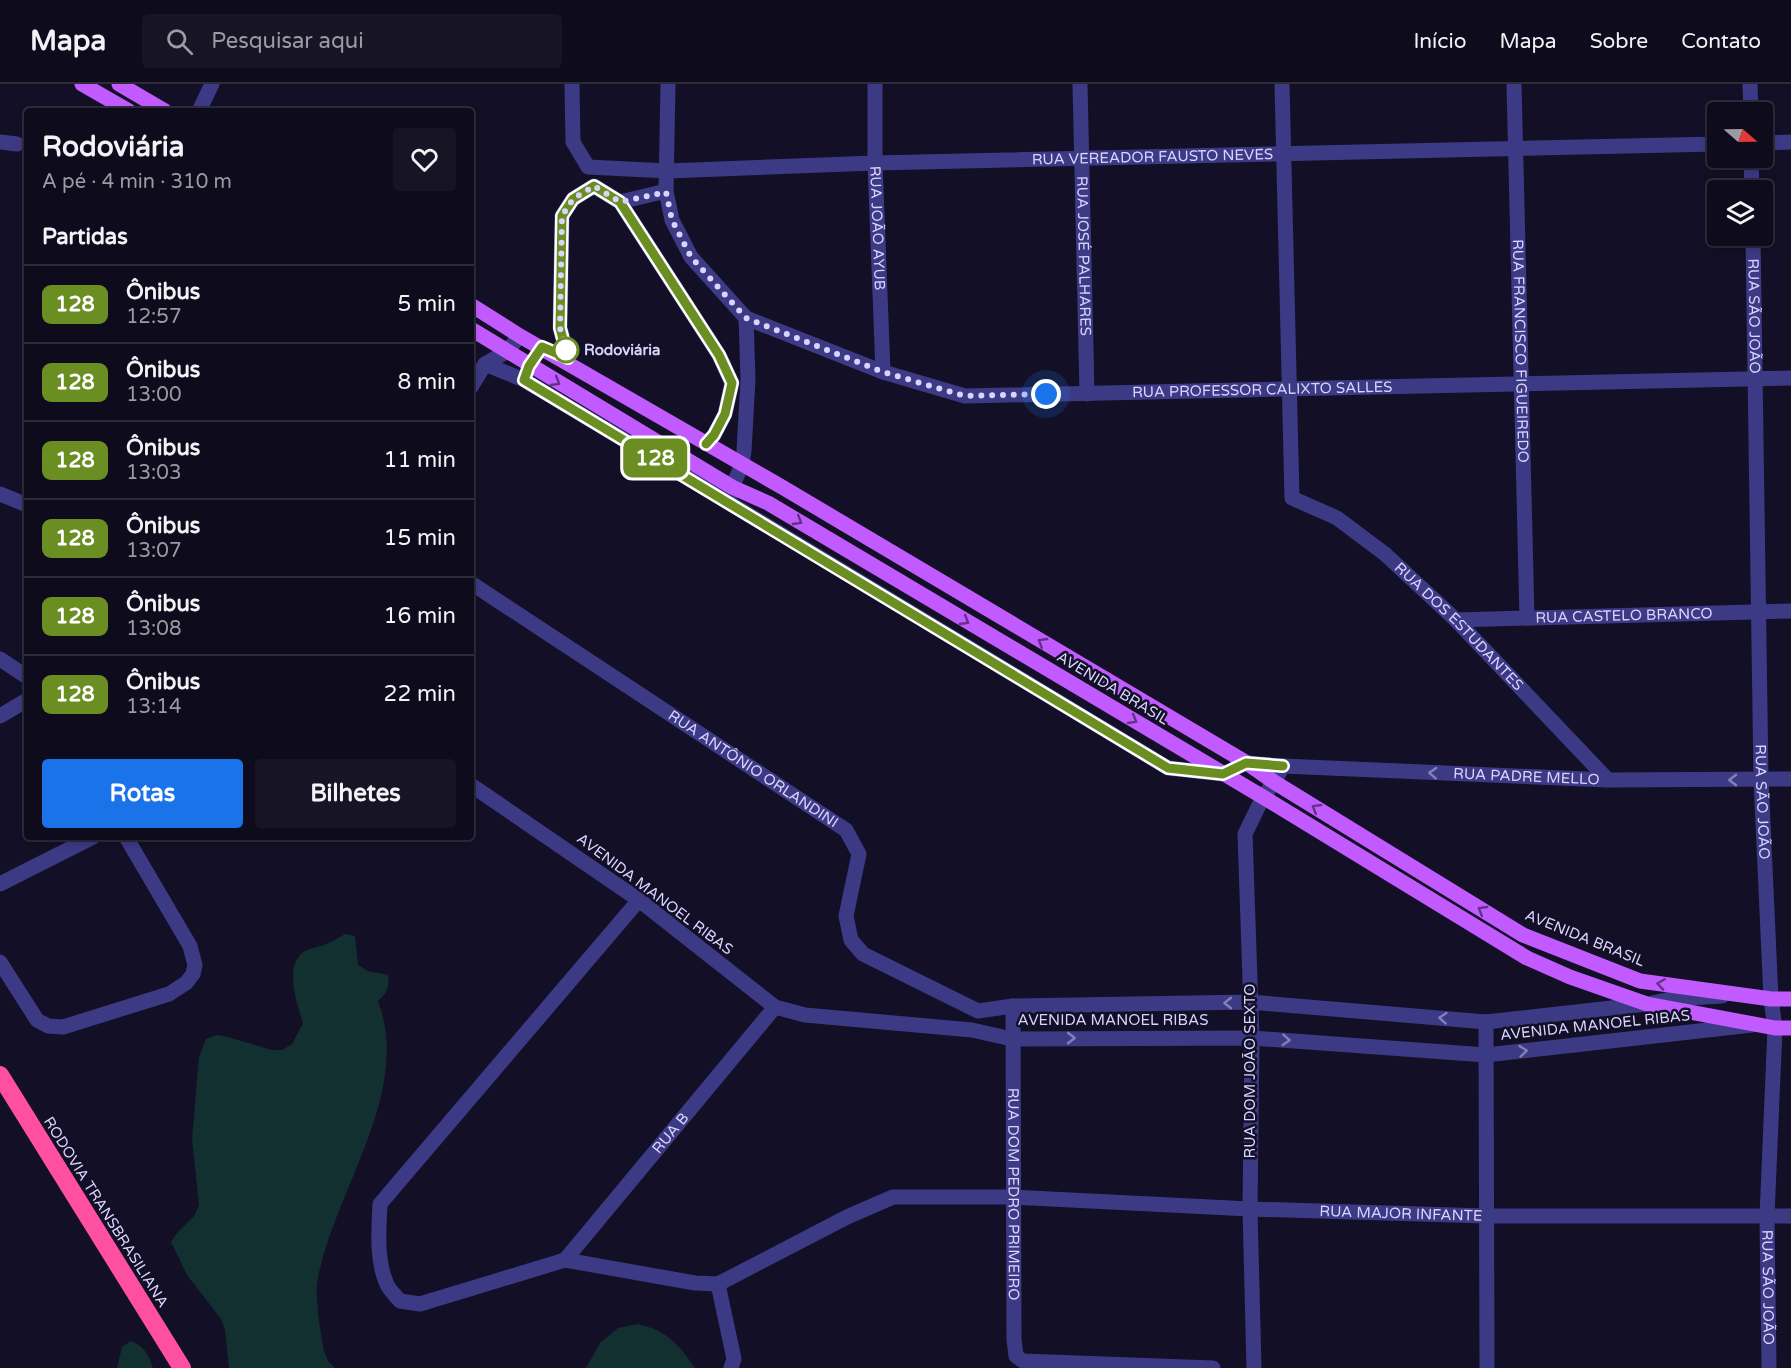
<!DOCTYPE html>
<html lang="pt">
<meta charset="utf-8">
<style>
:root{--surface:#0e0b1c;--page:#171425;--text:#f1f3f6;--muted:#9b9ba3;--line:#2e2b3b;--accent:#1a73e8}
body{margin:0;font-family:"Varela Round",sans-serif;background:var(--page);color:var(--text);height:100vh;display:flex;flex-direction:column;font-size:22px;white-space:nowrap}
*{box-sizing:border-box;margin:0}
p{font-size:20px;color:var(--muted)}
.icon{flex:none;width:33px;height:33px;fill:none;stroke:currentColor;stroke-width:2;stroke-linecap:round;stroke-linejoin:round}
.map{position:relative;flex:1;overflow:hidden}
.details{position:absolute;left:24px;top:24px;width:450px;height:732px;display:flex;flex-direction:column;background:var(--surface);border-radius:6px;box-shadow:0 3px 9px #0003,0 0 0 2px var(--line)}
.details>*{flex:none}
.badge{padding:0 12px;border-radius:9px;font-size:21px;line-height:39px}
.needle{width:39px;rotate:110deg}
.tools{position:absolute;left:1707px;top:18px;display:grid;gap:12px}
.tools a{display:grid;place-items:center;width:66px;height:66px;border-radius:6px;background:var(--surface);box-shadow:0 3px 9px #0003,0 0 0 2px var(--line);font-size:30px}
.you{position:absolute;width:30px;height:30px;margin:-15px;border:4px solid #fff;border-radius:50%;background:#1a73e8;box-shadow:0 0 0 9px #1a73e833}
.map>.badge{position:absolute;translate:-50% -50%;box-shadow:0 0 0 3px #fff}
h2{padding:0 18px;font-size:22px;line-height:54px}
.round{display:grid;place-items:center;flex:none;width:63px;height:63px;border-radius:6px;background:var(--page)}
.headline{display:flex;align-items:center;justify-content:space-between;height:102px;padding:0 18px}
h1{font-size:28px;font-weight:800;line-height:45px}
.cta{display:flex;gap:12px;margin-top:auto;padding:12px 18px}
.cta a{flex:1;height:69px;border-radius:6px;background:var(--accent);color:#fff;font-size:24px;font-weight:800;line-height:69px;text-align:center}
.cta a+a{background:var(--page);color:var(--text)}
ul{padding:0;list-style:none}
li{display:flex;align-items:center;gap:18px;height:78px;padding:0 18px;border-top:2px solid var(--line)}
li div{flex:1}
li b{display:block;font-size:22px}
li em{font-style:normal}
li .badge{min-width:66px;font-weight:700;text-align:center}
header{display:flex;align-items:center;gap:36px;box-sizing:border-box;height:84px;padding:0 30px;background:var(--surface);border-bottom:2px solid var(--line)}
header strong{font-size:28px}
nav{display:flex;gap:33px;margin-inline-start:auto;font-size:21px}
.search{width:420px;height:54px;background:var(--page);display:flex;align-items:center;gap:15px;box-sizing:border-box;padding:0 21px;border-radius:6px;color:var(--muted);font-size:22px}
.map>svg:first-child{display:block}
.green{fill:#12302f}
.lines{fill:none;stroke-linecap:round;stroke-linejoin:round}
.minor{stroke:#3d3a85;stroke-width:15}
.major{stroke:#c25bff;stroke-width:15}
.highway{stroke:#ff4fa3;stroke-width:18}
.oneway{stroke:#623188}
.oneway2{stroke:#837fbc}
.line-casing{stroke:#fff;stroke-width:14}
.line{stroke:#6b8e23;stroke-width:9}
.walk{stroke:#d9d4ff;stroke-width:6;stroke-dasharray:0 10.8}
.stop-dot{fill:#fff;stroke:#6b8e23;stroke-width:3}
.labels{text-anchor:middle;stroke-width:5;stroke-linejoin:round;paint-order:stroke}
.street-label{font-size:15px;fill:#d9d4ff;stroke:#130f26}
.stop-label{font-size:15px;font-weight:bold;fill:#d9d4ff;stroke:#130f26;text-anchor:start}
</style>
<header>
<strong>Mapa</strong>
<div class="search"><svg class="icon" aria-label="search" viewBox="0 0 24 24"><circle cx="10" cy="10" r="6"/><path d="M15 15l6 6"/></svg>Pesquisar aqui</div>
<nav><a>Início</a><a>Mapa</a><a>Sobre</a><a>Contato</a></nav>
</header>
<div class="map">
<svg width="1791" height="1284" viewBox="0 0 1791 1284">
<rect width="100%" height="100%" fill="#130f26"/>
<g class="green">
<path d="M 345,850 L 355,852 L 358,881 L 368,887 L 388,891 C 390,903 387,909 378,917 C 413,1010 333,1107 317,1199 C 315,1215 321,1250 324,1267 L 328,1277 L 335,1284 L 229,1284 L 225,1246 L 221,1235 L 187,1191 L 171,1158 L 177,1149 L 194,1132 L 199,1121 L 192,1055 L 199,973 L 206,955 L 217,951 L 228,953 L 272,966 L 282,966 L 292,960 L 303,939 C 297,920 283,880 305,867 C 311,864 318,863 324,861 C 331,858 338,854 345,850 Z"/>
<path d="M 638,1240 C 668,1247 678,1260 695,1284 L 586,1284 L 600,1259 L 618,1244 Z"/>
<path d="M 131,1257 C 144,1262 148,1270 153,1284 L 117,1284 L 122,1263 Z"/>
</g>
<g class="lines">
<g class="minor">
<path id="s1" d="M 572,0 L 573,58 L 588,83 L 668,87 L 875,79 L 1718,60"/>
<path d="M 668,0 L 666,107 L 672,136 L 691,173 L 746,234 L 748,295 L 744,367 L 742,381 L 732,403 L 728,418 L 1168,684 L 1223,690 L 1247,679 L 1283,682"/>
<path id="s2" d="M 875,0 L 875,79 L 883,288"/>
<path id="s3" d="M 1080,0 L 1087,310"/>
<path id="s4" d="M 1282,0 L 1292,414 L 1337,434 L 1385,470 L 1456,536 L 1608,696"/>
<path id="s5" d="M 1514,0 L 1527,534"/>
<path d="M 1750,0 L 1751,28"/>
<path d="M 199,27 L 212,0"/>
<path d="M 0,58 L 17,60"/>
<path d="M 1762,59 L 1791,58"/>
<path d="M 1751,74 L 1752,106"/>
<path d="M 620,118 L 666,107"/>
<path id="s6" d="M 1753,152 L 1761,695 L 1771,915 L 1775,944 L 1767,1132 L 1769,1284"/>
<path id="s7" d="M 746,234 L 883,288 L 965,312 L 1791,294"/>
<path d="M 568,274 L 560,244 L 562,132 L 573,115 L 594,102 L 620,118 L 719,271 L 732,299 L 725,330 L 714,351 L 706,360"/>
<path d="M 485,280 L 524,296 L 728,418"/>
<path d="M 471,303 L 485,280 L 506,268 L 520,252"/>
<path d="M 0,410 L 27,421"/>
<path id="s8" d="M 471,499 L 846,746 L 859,770 L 846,832 L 851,856 L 863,870 L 978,927 L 1013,922 L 1250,918 L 1486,938 L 1647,920 L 1671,915 L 1722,912"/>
<path id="s9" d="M 1456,536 L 1791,527"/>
<path d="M 0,575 L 27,593"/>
<path d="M 0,632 L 27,616"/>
<path d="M 471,701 L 639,816 L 775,923 L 805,931 L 972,946 L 1012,955 L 1252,954 L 1486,971 L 1752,941"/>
<path d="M 0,800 L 93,753"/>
<path d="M 639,816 L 380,1120 C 379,1144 376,1174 386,1198 C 388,1205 395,1211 400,1217 L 420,1220 L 565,1176 L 695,1199 L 718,1200"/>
<path d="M 0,878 L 37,936 L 48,942 L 63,943 L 169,910 L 186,899 L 193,890 L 195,881 L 190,862 L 126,753"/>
<path id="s10" d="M 1013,922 L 1014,1255 L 1016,1272 L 1023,1277 L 1213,1284"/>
<path d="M 1486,938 L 1487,1284"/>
<path id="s11" d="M 565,1176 L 775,923"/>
<path id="s12" d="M 731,1284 L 734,1275 L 718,1200 L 847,1133 L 893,1113 L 1013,1113 L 1250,1125 L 1486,1132 L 1791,1132"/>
<path id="s13" d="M 1254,1284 L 1250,1125 L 1252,954 L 1245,750 L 1263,713 L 1274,698 L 1283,682 L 1608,696 L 1791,695"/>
</g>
<g class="major">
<path d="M 82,0 L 129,27"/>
<path d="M 119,0 L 165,27"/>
<path d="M 471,221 L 520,252 L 782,403 L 1247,679 L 1274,698 L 1523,851 L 1640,897 L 1771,915 L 1791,915"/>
<path d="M 471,245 L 732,403 L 768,419 L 1263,713 L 1527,874 L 1570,893 L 1647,920 L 1775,944 L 1791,944"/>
</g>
<path class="highway" d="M 0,991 L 182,1284"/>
</g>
<defs><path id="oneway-chevron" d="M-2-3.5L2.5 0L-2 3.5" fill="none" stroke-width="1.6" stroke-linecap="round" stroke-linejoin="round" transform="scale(1.5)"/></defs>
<g class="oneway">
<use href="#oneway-chevron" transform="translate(556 298) rotate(31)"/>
<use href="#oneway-chevron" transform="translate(798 437) rotate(31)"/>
<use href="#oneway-chevron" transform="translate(965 537) rotate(31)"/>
<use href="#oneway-chevron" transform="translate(1042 558) rotate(-149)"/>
<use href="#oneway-chevron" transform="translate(1133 636) rotate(31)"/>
<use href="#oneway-chevron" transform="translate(1316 724) rotate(-149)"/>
<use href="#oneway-chevron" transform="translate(1482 826) rotate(-149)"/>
<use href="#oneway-chevron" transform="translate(1661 900) rotate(-172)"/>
</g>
<g class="oneway2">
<use href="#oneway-chevron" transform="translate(1433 689) rotate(-177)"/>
<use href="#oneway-chevron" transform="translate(1733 696) rotate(180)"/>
<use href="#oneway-chevron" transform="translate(1228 919) rotate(179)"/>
<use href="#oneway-chevron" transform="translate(1443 934) rotate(-175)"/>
<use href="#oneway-chevron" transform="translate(1071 954)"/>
<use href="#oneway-chevron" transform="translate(1286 956) rotate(4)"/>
<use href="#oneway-chevron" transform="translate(1523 967) rotate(-6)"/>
</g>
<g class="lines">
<defs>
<path id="line" d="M 706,360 L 714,351 L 725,330 L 732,299 L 719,271 L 620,118 L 594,102 L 573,115 L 562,132 L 560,244 L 568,274 L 542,263 L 529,282 L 524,296 L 1168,684 L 1223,690 L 1246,679 L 1283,682"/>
</defs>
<use href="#line" class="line-casing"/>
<use href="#line" class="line"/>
<path class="walk" d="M 566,266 L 560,244 L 562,132 L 573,115 L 594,102 L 620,118 L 666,108 L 672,136 L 691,173 L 746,234 L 883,288 L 965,312 L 1046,310"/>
</g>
<circle class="stop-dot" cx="566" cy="266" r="12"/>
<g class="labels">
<g class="street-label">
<text dy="5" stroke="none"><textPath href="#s1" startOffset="652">RUA VEREADOR FAUSTO NEVES</textPath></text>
<text dy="5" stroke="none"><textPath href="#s2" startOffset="144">RUA JOÃO AYUB</textPath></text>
<text dy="5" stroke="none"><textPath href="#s3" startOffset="172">RUA JOSÉ PALHARES</textPath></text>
<text dy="5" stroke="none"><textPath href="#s6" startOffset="80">RUA SÃO JOÃO</textPath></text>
<text dy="5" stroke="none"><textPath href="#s5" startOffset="267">RUA FRANCISCO FIGUEIREDO</textPath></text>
<text dy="5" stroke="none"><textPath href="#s7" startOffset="530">RUA PROFESSOR CALIXTO SALLES</textPath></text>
<text dy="5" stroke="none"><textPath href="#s9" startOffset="168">RUA CASTELO BRANCO</textPath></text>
<text dy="5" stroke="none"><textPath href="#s4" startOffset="627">RUA DOS ESTUDANTES</textPath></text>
<text transform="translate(1113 604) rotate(31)" y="5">AVENIDA BRASIL</text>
<text dy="5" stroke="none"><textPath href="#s8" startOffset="338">RUA ANTÔNIO ORLANDINI</textPath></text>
<text dy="5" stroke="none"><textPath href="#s13" startOffset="856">RUA PADRE MELLO</textPath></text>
<text dy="5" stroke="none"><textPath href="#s6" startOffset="566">RUA SÃO JOÃO</textPath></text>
<text transform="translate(655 810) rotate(37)" y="5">AVENIDA MANOEL RIBAS</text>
<text transform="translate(1585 854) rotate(22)" y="5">AVENIDA BRASIL</text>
<text x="1113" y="941">AVENIDA MANOEL RIBAS</text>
<text transform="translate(1595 941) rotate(-6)" y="5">AVENIDA MANOEL RIBAS</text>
<text transform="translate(1250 987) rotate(-90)" y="5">RUA DOM JOÃO SEXTO</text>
<text dy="5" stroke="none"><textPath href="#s11" startOffset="165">RUA B</textPath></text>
<text dy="5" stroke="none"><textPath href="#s10" startOffset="188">RUA DOM PEDRO PRIMEIRO</textPath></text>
<text transform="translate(106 1128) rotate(58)" y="5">RODOVIA TRANSBRASILIANA</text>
<text dy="5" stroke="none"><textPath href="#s12" startOffset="790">RUA MAJOR INFANTE</textPath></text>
<text dy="5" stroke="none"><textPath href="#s6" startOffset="1052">RUA SÃO JOÃO</textPath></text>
</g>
<g class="stop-label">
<text x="584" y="271">Rodoviária</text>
</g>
</g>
</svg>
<div class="tools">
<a><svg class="needle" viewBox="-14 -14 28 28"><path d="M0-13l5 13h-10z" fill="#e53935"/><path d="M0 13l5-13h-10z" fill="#9b9ba3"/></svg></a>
<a><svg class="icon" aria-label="layers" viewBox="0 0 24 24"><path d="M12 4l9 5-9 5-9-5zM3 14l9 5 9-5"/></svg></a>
</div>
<div class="you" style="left:1046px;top:310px"></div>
<b class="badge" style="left:655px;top:374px;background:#6b8e23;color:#fff">128</b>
<section class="details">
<div class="headline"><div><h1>Rodoviária</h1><p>A pé · 4 min · 310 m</p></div><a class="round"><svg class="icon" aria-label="heart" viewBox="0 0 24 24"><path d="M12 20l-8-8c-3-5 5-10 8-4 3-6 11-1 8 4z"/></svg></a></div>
<h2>Partidas</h2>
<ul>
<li><span class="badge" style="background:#6b8e23;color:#fff">128</span><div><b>Ônibus</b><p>12:57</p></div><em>5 min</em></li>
<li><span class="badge" style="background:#6b8e23;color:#fff">128</span><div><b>Ônibus</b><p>13:00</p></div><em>8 min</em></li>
<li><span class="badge" style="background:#6b8e23;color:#fff">128</span><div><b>Ônibus</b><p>13:03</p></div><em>11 min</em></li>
<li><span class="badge" style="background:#6b8e23;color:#fff">128</span><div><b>Ônibus</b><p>13:07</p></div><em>15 min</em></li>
<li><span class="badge" style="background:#6b8e23;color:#fff">128</span><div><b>Ônibus</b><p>13:08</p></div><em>16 min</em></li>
<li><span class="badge" style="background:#6b8e23;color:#fff">128</span><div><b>Ônibus</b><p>13:14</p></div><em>22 min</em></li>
</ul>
<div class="cta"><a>Rotas</a><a>Bilhetes</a></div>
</section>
</div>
